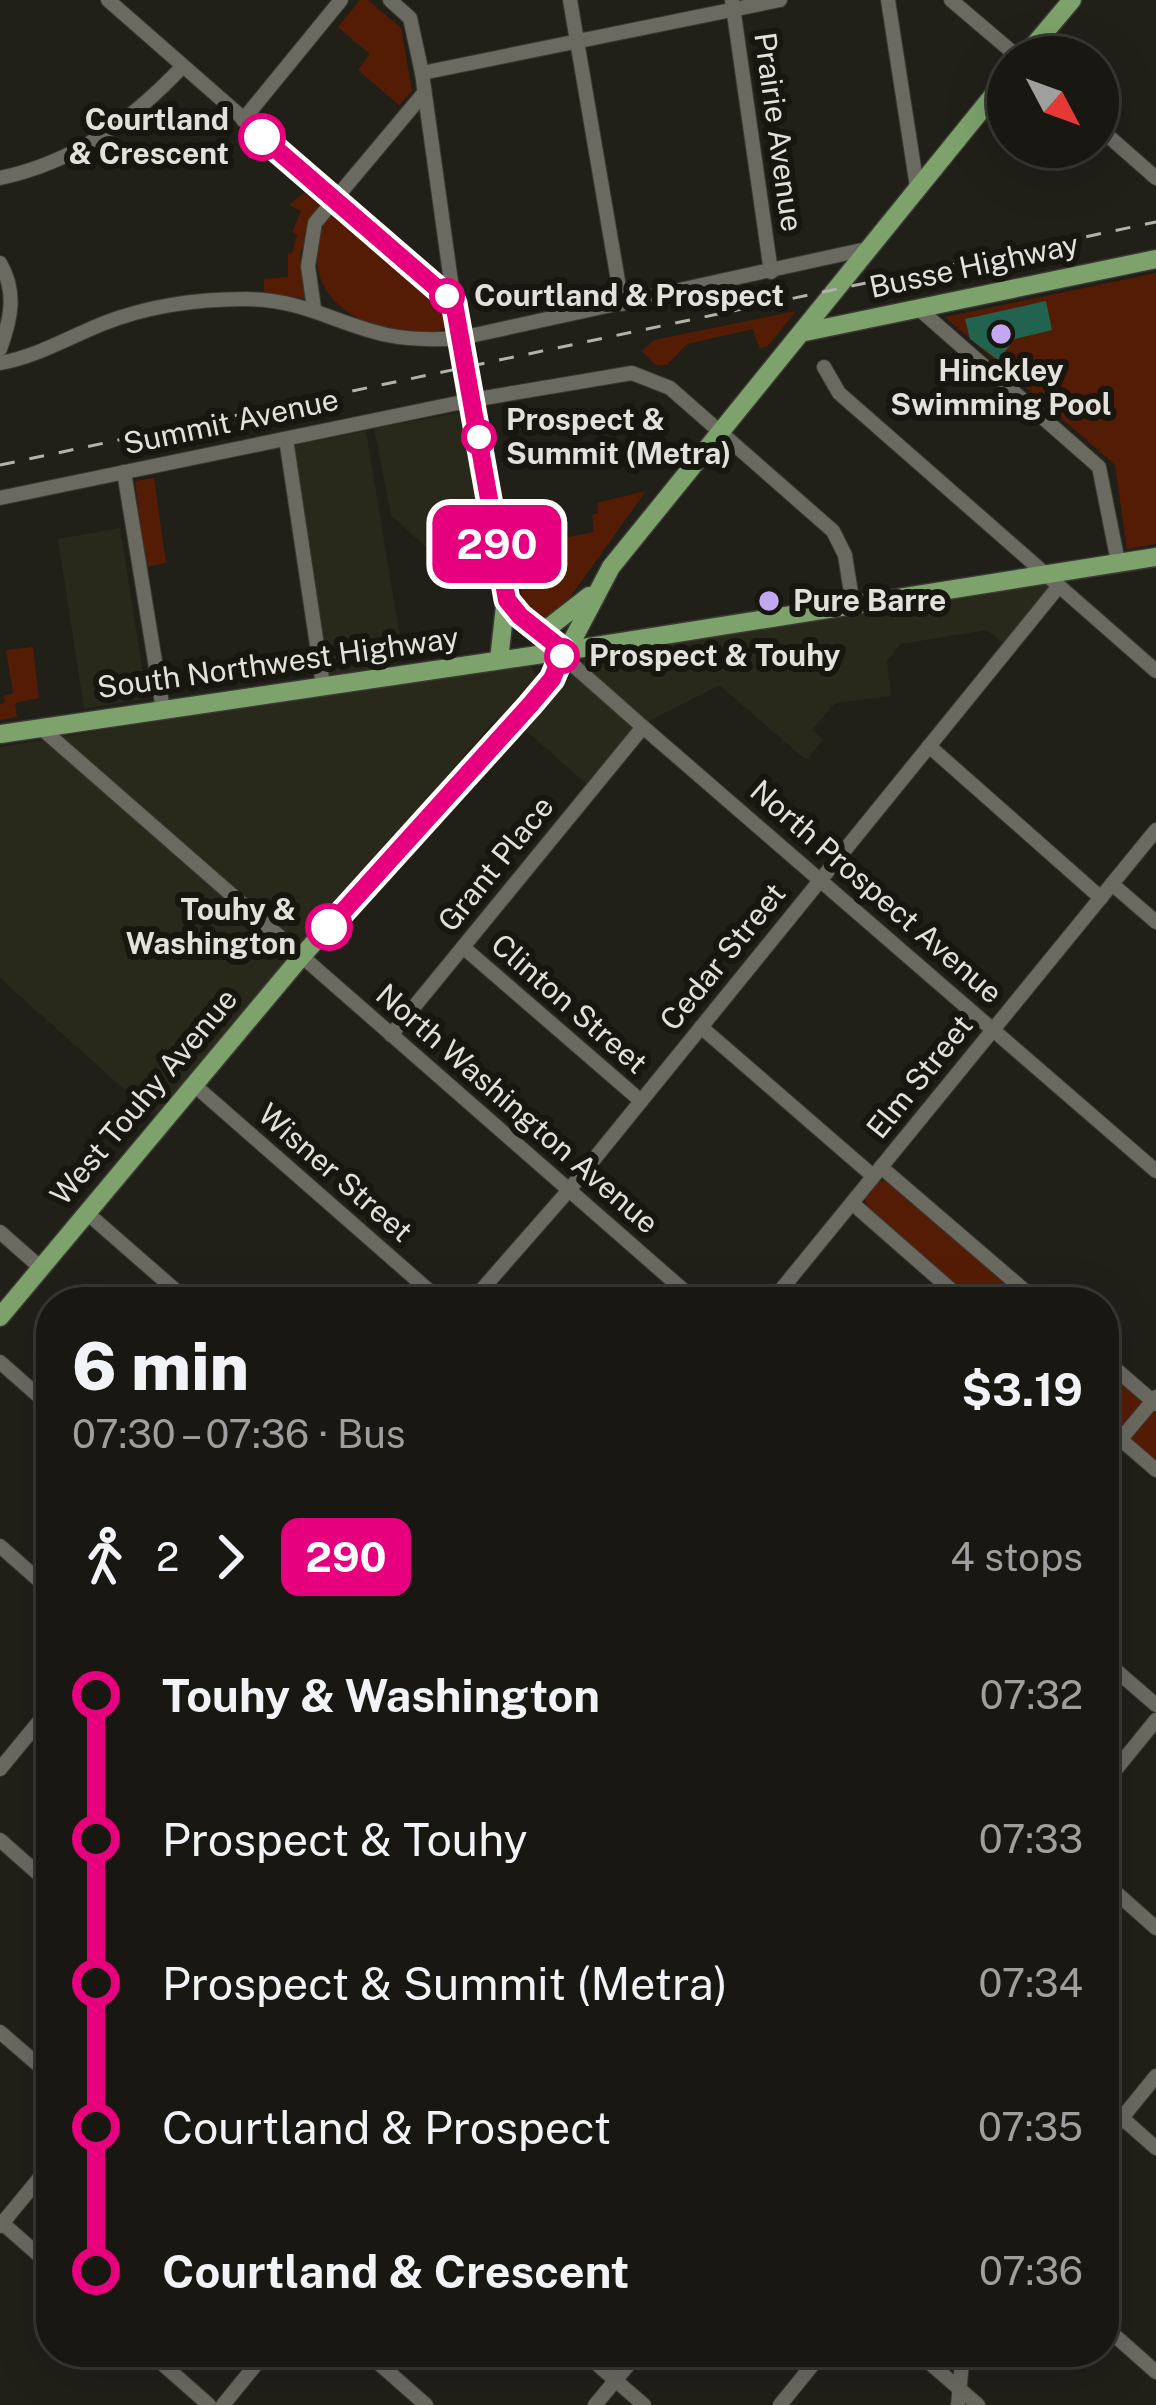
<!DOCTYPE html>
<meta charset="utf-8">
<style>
:root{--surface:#181712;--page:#252420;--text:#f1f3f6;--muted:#9f9f9f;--line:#363632}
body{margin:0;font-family:"Public Sans",sans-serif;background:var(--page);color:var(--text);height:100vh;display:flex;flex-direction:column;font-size:45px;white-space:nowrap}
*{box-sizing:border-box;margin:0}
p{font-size:39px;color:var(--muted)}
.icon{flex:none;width:66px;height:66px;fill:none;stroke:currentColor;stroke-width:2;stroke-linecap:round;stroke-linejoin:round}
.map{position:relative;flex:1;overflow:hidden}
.panel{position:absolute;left:36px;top:1287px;width:1083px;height:1080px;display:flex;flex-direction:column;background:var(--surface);border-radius:48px;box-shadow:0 12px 48px #0002,0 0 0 3px var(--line)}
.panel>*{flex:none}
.badge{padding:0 24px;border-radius:18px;font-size:42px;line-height:78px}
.needle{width:78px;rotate:131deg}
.controls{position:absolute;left:987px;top:36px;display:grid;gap:24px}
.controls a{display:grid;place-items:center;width:132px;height:132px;border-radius:50%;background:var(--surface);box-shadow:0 12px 48px #0002,0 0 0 3px var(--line);font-size:60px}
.map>.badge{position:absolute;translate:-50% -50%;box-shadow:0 0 0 6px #fff}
.legs{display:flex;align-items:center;gap:18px;height:132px;padding:0 36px;font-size:39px}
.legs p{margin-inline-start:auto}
.overview{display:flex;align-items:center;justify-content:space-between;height:204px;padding:0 36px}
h1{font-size:66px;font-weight:800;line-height:90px}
ul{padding:0 36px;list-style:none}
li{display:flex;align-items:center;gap:42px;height:144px;font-size:45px}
li i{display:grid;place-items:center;width:18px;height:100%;margin:0 15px;background:currentColor}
li i::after{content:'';width:30px;height:30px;margin:-15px;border:9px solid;border-radius:50%;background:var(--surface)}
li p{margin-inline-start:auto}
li:first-child i{background:linear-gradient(#0000 50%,currentColor 0)}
li:last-child i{background:linear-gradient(currentColor 50%,#0000 0)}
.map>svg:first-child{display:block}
.built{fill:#29291b}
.green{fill:#551c05}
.water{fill:#226350}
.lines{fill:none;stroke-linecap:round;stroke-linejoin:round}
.minor-casing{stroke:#3a3934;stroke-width:16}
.major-casing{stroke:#3a3934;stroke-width:21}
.minor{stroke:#6a6a61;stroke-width:14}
.major{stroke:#7da26b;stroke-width:18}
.rail{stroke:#b2b1ab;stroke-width:3;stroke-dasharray:15 15;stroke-linecap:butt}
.line-1-casing{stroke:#fff;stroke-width:27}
.line-1{stroke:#e6007e;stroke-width:18}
.stop-1-dot{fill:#fff;stroke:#e6007e;stroke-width:6}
.poi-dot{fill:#c4a7f1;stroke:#17160f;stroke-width:4.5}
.labels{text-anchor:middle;stroke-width:12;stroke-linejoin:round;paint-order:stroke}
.stop-label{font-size:30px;font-weight:bold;fill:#e2e1dc;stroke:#17160f;text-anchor:start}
.street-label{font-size:30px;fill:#e2e1dc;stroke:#17160f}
.poi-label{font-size:30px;font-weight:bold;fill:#e2e1dc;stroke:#17160f}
</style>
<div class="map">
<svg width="1156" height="2405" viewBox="0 0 1156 2405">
<rect width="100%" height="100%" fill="#201f18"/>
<g class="built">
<path d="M 464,412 L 486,536 L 428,549 L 391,515 L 374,428 Z"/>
<path d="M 366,431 L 404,662 L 326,677 L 290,446 Z"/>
<path d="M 120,528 L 147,698 L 84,709 L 58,539 Z"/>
<path d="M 1052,583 L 1059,591 L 1010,649 L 987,630 L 901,644 L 887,661 L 891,696 L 835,703 L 812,730 L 823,740 L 806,760 L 719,685 L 649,721 L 588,785 L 524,729 L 590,654 Z"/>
<path d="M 515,663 L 531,666 L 536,676 L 531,685 L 491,725 L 154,1116 L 0,978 L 0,747 Z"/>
</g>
<g class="green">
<path d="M 360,0 L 368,0 L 401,28 L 412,91 L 399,105 L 358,70 L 370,54 L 338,27 Z"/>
<path d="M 304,193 L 319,204 L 300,254 L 306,299 L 264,292 L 264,279 L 288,277 L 288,254 L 292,253 L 297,235 L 292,233 L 301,211 L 289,205 Z"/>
<path d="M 333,211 L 442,306 L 446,329 C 392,344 306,312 318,245 C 320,231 323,221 333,211 Z"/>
<path d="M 1156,273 L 1156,544 L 1127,549 L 1115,465 L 945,317 Z"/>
<path d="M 796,311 L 768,346 L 759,348 L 753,329 L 687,344 L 667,365 L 656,365 L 642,351 L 654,340 Z"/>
<path d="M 154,478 L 166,563 L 146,567 L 135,481 Z"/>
<path d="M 646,491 L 558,614 L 547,621 L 538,618 L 523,603 L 510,522 L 538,517 L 541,534 L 566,530 L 568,537 L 594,532 L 592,515 L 598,513 L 597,503 Z"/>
<path d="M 33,647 L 39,698 L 15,703 L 17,717 L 0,720 L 0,704 L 5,703 L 4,696 L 13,693 L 6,650 Z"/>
<path d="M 877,1181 L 891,1182 L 1031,1302 L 972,1302 L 868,1210 L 865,1198 Z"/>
<path d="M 1104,1365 L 1156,1410 L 1156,1463 L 1104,1418 Z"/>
</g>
<path class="water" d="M 1046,301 L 1052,330 L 1015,339 L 998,360 L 970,339 L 965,319 Z"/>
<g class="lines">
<defs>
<g id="minor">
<path d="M 108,0 L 454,303"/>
<path d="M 390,0 L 410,18 L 422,73 L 454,303 L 506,597 L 520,616 L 564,651 L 574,666 L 643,727 L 1156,1171"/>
<path d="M 570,0 L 622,304"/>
<path d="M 732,0 L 771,272"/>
<path d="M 888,0 L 917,187"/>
<path d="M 951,0 L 1018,57"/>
<path d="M 422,73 L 780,0"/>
<path d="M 243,120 L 341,0"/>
<path d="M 1098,127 L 1156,178"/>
<path d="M 0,178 C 75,162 131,121 183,66"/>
<path d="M 0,263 C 17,292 11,319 0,349"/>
<path d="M 314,308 L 308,266 L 315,223 L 424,93"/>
<path d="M 919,309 L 1099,467 L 1118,562"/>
<path d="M 0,363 C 38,356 67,338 102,324 C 147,306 198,299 246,299 C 306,300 336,324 387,335 C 412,340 436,340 461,338 L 871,248"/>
<path d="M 824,367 L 839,393 L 1156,671"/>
<path d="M 286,439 L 323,685"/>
<path d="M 124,472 L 163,710"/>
<path d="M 0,498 L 472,400 L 632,373 L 670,388 L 833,531 L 845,555 L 853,606"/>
<path d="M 41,728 L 697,1302"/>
<path d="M 929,746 L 1101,898"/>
<path d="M 1112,884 L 1156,922"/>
<path d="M 463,947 L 641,1101"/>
<path d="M 701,1027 L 873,1176"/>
<path d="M 391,1035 L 643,727"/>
<path d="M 193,1084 L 442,1302"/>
<path d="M 881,1167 L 1038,1302"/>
<path d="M 852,1203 L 965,1302"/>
<path d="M 87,1213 L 189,1302"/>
<path d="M 0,1232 L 41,1268"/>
<path d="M 471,1302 L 569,1190 L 1059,586"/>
<path d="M 771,1302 L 1156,830"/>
<path d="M 1104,1359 L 1156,1404"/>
<path d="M 0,1362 L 51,1407"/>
<path d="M 1104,1425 L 1156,1470"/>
<path d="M 1104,1459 L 1156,1397"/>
<path d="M 0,1546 L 51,1591"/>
<path d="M 1104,1660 L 1156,1705"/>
<path d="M 0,1769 L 51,1707"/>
<path d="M 1104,1784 L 1156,1720"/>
<path d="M 0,1840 L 51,1885"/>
<path d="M 1104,1882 L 1156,1928"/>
<path d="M 0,2032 L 51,2076"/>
<path d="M 1104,2102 L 1156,2148"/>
<path d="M 1104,2140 L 1156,2076"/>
<path d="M 0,2221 L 51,2266"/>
<path d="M 0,2226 L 51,2164"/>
<path d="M 1104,2326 L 1156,2372"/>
<path d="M 149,2352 L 209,2405"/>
<path d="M 366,2352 L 426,2405"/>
<path d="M 583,2352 L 644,2405"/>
<path d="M 917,2352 L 978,2405"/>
<path d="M 223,2405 L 266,2352"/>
<path d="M 595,2405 L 639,2352"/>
<path d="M 780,2405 L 823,2352"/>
<path d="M 958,2405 L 963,2352"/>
</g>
<g id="major">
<path d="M 1024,57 L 1072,0"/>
<path d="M 805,332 L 1156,259"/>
<path d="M 534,627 L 548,628 L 589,596"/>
<path d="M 499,660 L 506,597"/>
<path d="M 0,734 L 564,651 L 1156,557"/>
<path d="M 0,1317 L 301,957 L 552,679 L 611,567 L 1008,77"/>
</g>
</defs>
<use href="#minor" class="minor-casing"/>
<use href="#major" class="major-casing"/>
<use href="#minor" class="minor"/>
<use href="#major" class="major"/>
<path class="rail" d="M 0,465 L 1156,222"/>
</g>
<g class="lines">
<defs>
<path id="line-1" d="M 262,137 L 454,303 L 507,600 L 520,616 L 564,651 L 552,679 L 530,705 L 329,927"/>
</defs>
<use href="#line-1" class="line-1-casing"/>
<use href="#line-1" class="line-1"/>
</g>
<g class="stop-1-dot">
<circle cx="262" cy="137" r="21"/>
<circle cx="447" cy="296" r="15"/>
<circle cx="479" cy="437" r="15"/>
<circle cx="562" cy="656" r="15"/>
<circle cx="329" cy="927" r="21"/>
</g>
<g class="poi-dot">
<circle cx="1001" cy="334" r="12"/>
<circle cx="769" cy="601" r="12"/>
</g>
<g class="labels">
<g class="stop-label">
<text x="229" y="130" text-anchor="end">Courtland<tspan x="229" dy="34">&amp; Crescent</tspan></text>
<text x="474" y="306">Courtland &amp; Prospect</text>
<text x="506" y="430">Prospect &amp;<tspan x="506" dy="34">Summit (Metra)</tspan></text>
<text x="589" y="666">Prospect &amp; Touhy</text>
<text x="296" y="920" text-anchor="end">Touhy &amp;<tspan x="296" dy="34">Washington</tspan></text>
</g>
<g class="street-label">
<text transform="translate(778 132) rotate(82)" y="10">Prairie Avenue</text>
<text transform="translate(974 266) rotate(-12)" y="10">Busse Highway</text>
<text transform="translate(231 422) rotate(-12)" y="10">Summit Avenue</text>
<text transform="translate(278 663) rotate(-8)" y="10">South Northwest Highway</text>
<text transform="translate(496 864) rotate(-51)" y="10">Grant Place</text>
<text transform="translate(876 892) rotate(41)" y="10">North Prospect Avenue</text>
<text transform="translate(723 957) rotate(-51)" y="10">Cedar Street</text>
<text transform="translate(569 1004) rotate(41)" y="10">Clinton Street</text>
<text transform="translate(920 1077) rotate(-51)" y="10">Elm Street</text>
<text transform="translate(144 1097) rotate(-50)" y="10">West Touhy Avenue</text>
<text transform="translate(517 1109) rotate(41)" y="10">North Washington Avenue</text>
<text transform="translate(335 1173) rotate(41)" y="10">Wisner Street</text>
</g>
<g class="poi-label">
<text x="1001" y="381">Hinckley<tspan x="1001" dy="34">Swimming Pool</tspan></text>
<text x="793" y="611" text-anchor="start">Pure Barre</text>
</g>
</g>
</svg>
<div class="controls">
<a><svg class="needle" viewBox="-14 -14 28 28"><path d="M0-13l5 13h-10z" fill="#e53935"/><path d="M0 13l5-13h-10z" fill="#9f9f9f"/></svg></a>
</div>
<b class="badge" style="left:497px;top:544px;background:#e6007e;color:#fff">290</b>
<section class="panel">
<div class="overview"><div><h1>6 min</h1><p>07:30 – 07:36 · Bus</p></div><b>$3.19</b></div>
<div class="legs"><svg class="icon" aria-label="walk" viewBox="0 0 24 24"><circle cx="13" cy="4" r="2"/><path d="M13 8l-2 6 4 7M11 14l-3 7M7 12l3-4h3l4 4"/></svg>2<svg class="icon" aria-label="forward" viewBox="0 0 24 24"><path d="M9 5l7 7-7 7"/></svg><b class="badge" style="background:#e6007e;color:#fff">290</b><p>4 stops</p></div>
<ul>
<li><i style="color:#e6007e"></i><b>Touhy &amp; Washington</b><p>07:32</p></li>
<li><i style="color:#e6007e"></i><span>Prospect &amp; Touhy</span><p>07:33</p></li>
<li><i style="color:#e6007e"></i><span>Prospect &amp; Summit (Metra)</span><p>07:34</p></li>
<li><i style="color:#e6007e"></i><span>Courtland &amp; Prospect</span><p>07:35</p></li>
<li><i style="color:#e6007e"></i><b>Courtland &amp; Crescent</b><p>07:36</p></li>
</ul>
</section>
</div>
